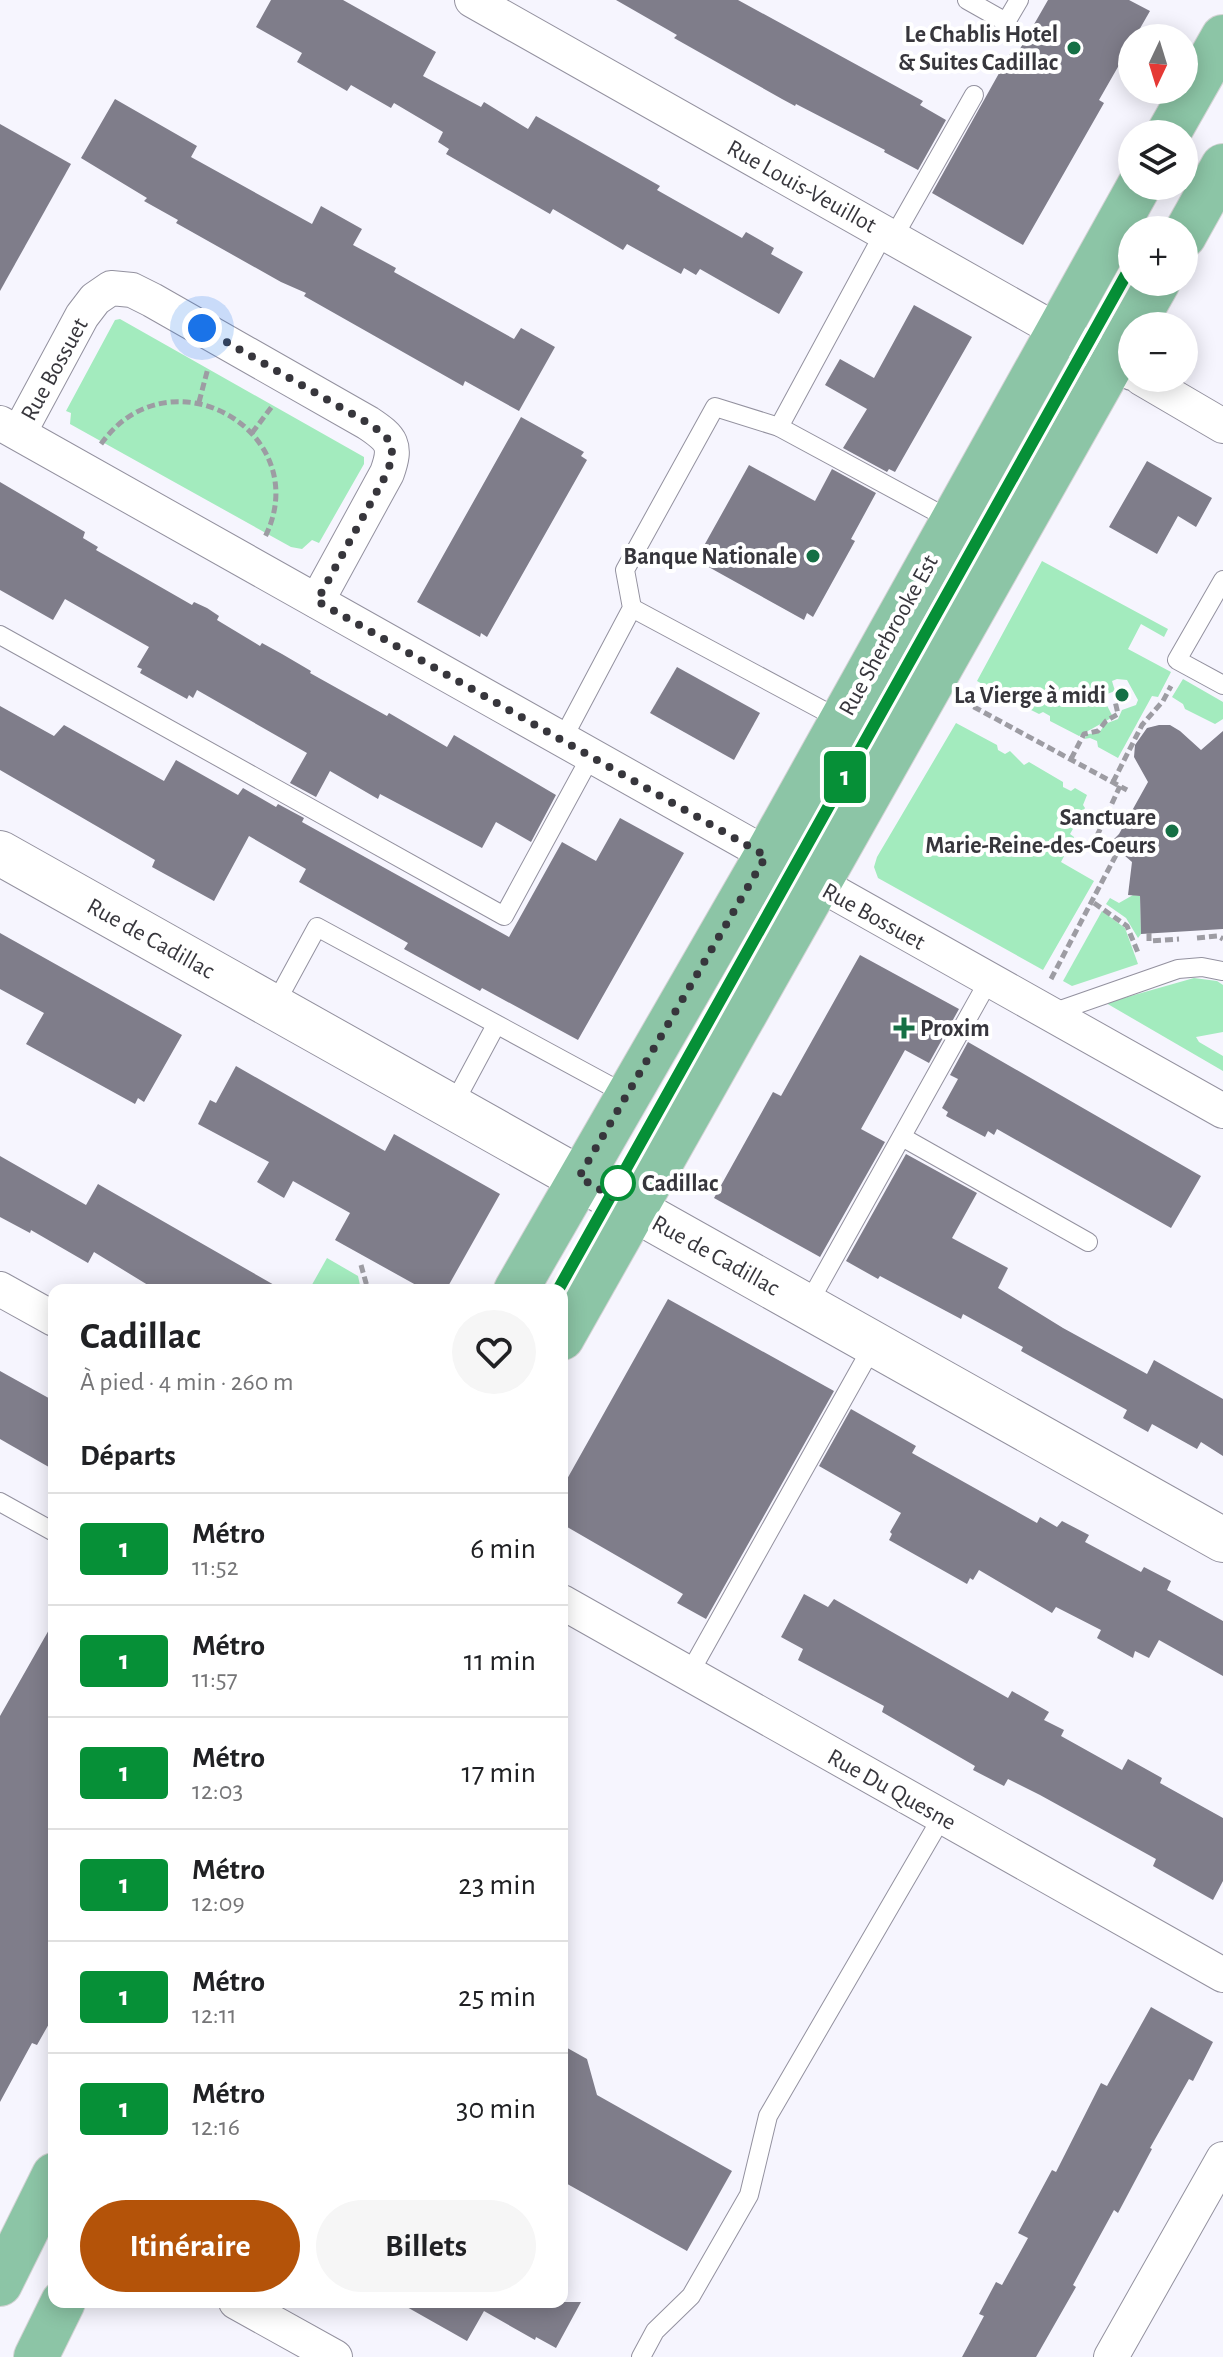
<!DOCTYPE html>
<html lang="fr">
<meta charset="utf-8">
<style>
:root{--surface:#fff;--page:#f6f6f6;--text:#202124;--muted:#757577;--line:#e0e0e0;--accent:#b45309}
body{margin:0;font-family:"Alegreya Sans",sans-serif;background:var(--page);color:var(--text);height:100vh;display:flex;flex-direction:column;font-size:30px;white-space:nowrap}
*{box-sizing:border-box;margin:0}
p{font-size:26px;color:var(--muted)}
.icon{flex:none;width:44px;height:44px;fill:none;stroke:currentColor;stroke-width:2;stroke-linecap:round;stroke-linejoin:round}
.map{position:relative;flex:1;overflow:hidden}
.drawer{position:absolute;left:48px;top:1284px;width:520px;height:1024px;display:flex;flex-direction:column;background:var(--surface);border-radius:16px;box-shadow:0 4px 20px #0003}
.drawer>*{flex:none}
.badge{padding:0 16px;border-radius:6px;font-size:28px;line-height:52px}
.needle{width:52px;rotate:184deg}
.controls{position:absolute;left:1118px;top:24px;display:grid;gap:16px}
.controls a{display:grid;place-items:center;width:80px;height:80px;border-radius:50%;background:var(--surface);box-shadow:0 4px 20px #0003;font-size:40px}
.you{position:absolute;width:40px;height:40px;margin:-20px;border:6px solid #fff;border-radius:50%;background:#1a73e8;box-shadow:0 0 0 12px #1a73e833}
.map>.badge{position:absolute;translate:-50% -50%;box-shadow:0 0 0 4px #fff}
h2{padding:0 32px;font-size:30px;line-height:72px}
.round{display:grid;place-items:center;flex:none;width:84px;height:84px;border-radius:42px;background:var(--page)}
.summary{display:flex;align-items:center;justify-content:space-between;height:136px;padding:0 32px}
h1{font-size:38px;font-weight:700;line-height:60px}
.button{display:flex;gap:16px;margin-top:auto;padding:16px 32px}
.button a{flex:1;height:92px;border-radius:48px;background:var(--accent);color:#fff;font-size:32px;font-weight:700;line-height:92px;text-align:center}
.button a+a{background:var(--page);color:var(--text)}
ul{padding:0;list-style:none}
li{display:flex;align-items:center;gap:24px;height:112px;padding:0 32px;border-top:2px solid var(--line)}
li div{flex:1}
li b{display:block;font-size:30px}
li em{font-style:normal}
li .badge{min-width:88px;font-weight:700;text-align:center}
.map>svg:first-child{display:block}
.green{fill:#a3ebbe}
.building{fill:#7f7d8a}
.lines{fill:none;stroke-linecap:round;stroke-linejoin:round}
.service-casing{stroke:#93919f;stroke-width:20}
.minor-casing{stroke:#93919f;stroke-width:36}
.tertiary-casing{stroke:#93919f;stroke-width:46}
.primary-casing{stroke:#d3d3d4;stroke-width:46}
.path{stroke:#9d9ca3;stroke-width:5;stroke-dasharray:8 4;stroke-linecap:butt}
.service{stroke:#fff;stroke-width:18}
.minor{stroke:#fff;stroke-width:34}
.tertiary{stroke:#fff;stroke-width:44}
.primary{stroke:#8cc5a6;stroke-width:44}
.line-casing{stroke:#fff;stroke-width:18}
.line{stroke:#069037;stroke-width:12}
.walk{stroke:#37363c;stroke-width:8;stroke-dasharray:0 14.4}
.poi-dot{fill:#157045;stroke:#fff;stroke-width:3}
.stop-dot{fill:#fff;stroke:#069037;stroke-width:4}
.labels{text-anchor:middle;stroke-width:8;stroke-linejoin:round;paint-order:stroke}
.poi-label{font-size:24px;font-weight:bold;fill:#37363c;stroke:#fff;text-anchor:end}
.street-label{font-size:24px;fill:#37363c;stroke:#fff}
.stop-label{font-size:24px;font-weight:bold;fill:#37363c;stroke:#fff;text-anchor:start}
</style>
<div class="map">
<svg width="1223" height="2357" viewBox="0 0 1223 2357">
<rect width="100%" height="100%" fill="#f6f5fe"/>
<g class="green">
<path d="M 120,319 L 364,457 L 364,464 L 319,543 L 312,540 L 302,549 L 291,547 L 70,424 L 71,413 L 66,411 L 115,320 Z"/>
<path d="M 1042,561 L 1168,629 L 1164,637 L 1141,624 L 1128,649 L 1171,672 L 1158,697 L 1152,696 L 1118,758 L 1098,747 L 1097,741 L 1090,738 L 1084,739 L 1088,734 L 1099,733 L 1105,724 L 1118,719 L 1122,710 L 1136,705 L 1138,700 L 1127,680 L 1117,679 L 1112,681 L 1115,691 L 1102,696 L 1113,717 L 1079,736 L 1050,721 L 1050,716 L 1043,712 L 1039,714 L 1031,710 L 1030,705 L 1023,701 L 1018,704 L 977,681 Z"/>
<path d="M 1183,679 L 1223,702 L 1223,719 L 1215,724 L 1185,709 L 1183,704 L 1172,697 Z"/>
<path d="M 956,723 L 997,745 L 998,750 L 1005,754 L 1010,751 L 1024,765 L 1029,762 L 1063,782 L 1063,787 L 1071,791 L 1075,788 L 1087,795 L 1083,805 L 1085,808 L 1070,834 L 1074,837 L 1061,862 L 1094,881 L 1043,970 L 878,878 L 874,867 L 877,857 Z"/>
<path d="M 1133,895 L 1140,896 L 1141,934 L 1138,938 L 1126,918 L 1106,904 L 1110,898 L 1119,903 Z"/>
<path d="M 1102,911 L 1125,928 L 1138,964 L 1072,986 L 1063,981 Z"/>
<path d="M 1194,978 L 1217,981 L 1223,985 L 1223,1032 L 1196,1037 L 1199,1042 L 1223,1056 L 1223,1071 L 1106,1003 Z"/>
<path d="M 327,1258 L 358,1276 L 361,1290 L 309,1290 Z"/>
</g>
<g class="building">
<path d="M 271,0 L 343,0 L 436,52 L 423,76 L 481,107 L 484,102 L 528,129 L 536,116 L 660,186 L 657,190 L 742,238 L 746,232 L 774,248 L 771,254 L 803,272 L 779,314 L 700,269 L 696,275 L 684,268 L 681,274 L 627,244 L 623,250 L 553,209 L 550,214 L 446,154 L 449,149 L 438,142 L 443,132 L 394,103 L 391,108 L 351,85 L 347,91 L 297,62 L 302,53 L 256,27 Z"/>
<path d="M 616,0 L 738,0 L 923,101 L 920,105 L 946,120 L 918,170 L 884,152 L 885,150 L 796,104 L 795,106 L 782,99 L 674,38 L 677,35 Z"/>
<path d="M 1048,0 L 1129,0 L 1150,11 L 1099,100 L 1104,103 L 1023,245 L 932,193 L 1012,50 L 1017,54 Z"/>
<path d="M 115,99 L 197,146 L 191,157 L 312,224 L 321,206 L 362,229 L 353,245 L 396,268 L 394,272 L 514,339 L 521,328 L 555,347 L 519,411 L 465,381 L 463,386 L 304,296 L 306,293 L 281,282 L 176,223 L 178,220 L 144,201 L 147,198 L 81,158 Z"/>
<path d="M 0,124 L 71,164 L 0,291 Z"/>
<path d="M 914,305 L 972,337 L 895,472 L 889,469 L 887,472 L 843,448 L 867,409 L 825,385 L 840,359 L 874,378 Z"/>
<path d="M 521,417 L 584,452 L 581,456 L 587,460 L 487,637 L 481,633 L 480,637 L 417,602 Z"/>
<path d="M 1147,461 L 1212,498 L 1196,527 L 1178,516 L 1157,554 L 1109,527 Z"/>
<path d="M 749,465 L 815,501 L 832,469 L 876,493 L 851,539 L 855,541 L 813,617 L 807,613 L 804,620 L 696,560 Z"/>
<path d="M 0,482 L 85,532 L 83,538 L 98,547 L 96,550 L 192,605 L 194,602 L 207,608 L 219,616 L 217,620 L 260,646 L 262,643 L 282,654 L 311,671 L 310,673 L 387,716 L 389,713 L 447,747 L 454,735 L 556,795 L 531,842 L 496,822 L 482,848 L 380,794 L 378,799 L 330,771 L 316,797 L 290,783 L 307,753 L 197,690 L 193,698 L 189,695 L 187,699 L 140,673 L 142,669 L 137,667 L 149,647 L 65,599 L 53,620 L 0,590 Z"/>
<path d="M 677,667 L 760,713 L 734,760 L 650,713 Z"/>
<path d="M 0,706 L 54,736 L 64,725 L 164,781 L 176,760 L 238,795 L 243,788 L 276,807 L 278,804 L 304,818 L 302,822 L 509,937 L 562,842 L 596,861 L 620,818 L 684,853 L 578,1040 L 482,988 L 480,991 L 404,949 L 408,943 L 299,882 L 306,869 L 249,836 L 214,901 L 152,867 L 155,860 L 0,770 Z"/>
<path d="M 1159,725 L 1170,725 L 1180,731 L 1201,750 L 1223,731 L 1223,929 L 1141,934 L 1140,896 L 1128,895 L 1132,862 L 1110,843 L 1119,834 L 1148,782 L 1134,757 L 1135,745 L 1147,728 Z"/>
<path d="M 0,933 L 182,1035 L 144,1102 L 138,1098 L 135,1104 L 26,1044 L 44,1013 L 0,989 Z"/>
<path d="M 860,955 L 959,1009 L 929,1063 L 905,1050 L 861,1129 L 885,1142 L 820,1257 L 714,1198 L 773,1092 L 781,1096 Z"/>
<path d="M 968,1042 L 1201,1176 L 1171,1228 L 997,1129 L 994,1135 L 988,1131 L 985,1137 L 946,1116 L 948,1112 L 942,1108 L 958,1079 L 950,1075 Z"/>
<path d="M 236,1066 L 385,1151 L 394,1134 L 500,1194 L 446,1290 L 425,1290 L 335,1240 L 350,1213 L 293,1181 L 284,1198 L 257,1182 L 269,1162 L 198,1124 L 210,1100 L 216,1103 Z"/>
<path d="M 906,1154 L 977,1193 L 952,1238 L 1008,1268 L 998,1288 L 1063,1328 L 1147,1374 L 1154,1360 L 1223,1399 L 1223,1456 L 1201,1442 L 1197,1449 L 1152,1424 L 1148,1432 L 1123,1418 L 1127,1410 L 1021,1351 L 1023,1347 L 963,1314 L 961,1319 L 880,1276 L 878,1279 L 846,1261 Z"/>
<path d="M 0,1156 L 86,1205 L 98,1184 L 283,1290 L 156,1290 L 94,1252 L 88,1263 L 31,1230 L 30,1233 L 0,1217 Z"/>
<path d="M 668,1299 L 834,1391 L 706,1619 L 677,1603 L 683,1594 L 562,1524 L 562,1488 Z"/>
<path d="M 0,1371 L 54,1401 L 54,1470 L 0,1439 Z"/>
<path d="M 851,1409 L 916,1446 L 912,1453 L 1037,1523 L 1040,1517 L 1057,1527 L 1062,1521 L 1089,1535 L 1085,1542 L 1141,1572 L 1144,1567 L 1171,1581 L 1167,1590 L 1223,1621 L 1223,1676 L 1159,1640 L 1149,1658 L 1135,1651 L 1133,1658 L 1097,1638 L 1101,1630 L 1056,1607 L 1052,1613 L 979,1570 L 973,1580 L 970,1578 L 967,1584 L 889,1540 L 892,1534 L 890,1532 L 901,1513 L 819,1466 Z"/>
<path d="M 804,1594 L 828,1607 L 834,1599 L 1008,1698 L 1012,1691 L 1049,1712 L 1044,1720 L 1064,1730 L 1061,1736 L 1122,1770 L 1128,1759 L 1162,1778 L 1160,1783 L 1223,1818 L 1223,1881 L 1213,1900 L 1153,1866 L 1156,1859 L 1040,1795 L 1008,1779 L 1004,1786 L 973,1770 L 975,1766 L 882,1712 L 884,1706 L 798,1660 L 803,1649 L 781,1637 Z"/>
<path d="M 54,1621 L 54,2015 L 37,2045 L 32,2043 L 0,2102 L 0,1716 Z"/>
<path d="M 1151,2007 L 1213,2042 L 1193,2081 L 1189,2079 L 1150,2148 L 1152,2149 L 1118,2213 L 1114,2210 L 1073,2285 L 1076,2287 L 1036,2357 L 962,2357 L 984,2316 L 979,2314 L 996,2282 L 1002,2285 L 1028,2238 L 1018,2233 L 1052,2170 L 1056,2172 L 1101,2083 L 1107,2086 Z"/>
<path d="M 562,2045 L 587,2059 L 597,2095 L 732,2171 L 687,2251 L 562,2181 Z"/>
<path d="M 398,2302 L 581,2302 L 556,2348 L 536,2337 L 535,2340 L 484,2311 L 467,2341 Z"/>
</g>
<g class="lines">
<defs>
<g id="service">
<path d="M 967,0 L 1006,22 L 1019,0"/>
<path d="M 893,238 L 974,95"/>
<path d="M 779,427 L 951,520"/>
<path d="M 1223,580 L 1177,660 L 1223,685"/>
<path d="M 632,608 L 841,720"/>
<path d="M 0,635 L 504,916 L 591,756"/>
<path d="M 562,740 L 632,608 L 625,570 L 715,407 L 779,427 L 884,233"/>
<path d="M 274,1006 L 317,927 L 627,1095"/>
<path d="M 1049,1014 L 1178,969 L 1202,967 L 1222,971"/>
<path d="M 452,1107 L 496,1025"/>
<path d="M 902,1137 L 1088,1242"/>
<path d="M 807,1306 L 989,980"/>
<path d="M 0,1502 L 54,1532"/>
<path d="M 689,1674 L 874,1344"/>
<path d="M 641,2357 L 655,2331 L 691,2296 L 749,2195 L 768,2116 L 942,1817"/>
</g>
<g id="minor">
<path d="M 472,0 L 1132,373"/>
<path d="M 1141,378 L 1223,426"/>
<path d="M 0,423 L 1223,1111"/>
<path d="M 19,433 L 82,316 L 95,299 L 111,288 L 132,290 L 152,300 L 368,423 C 392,439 397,445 387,473 L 317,601"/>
<path d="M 0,1289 L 54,1319"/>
<path d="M 562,1602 L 1223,1975"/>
<path d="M 236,2302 L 335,2357"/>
<path d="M 1111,2357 L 1223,2159"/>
</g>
<path id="tertiary" d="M 0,853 L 1223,1540"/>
<g id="primary">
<path d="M 1168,134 L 1223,37"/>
<path d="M 1184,236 L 1223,166"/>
<path d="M 1133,326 L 1158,282"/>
<path d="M 516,1290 L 766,856 L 1139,186"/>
<path d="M 562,1338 L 1132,328"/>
<path d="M 0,2284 L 54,2175"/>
<path d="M 36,2357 L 63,2302"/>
</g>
</defs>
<use href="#service" class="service-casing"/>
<use href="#minor" class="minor-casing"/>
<use href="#tertiary" class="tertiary-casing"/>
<use href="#primary" class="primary-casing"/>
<g class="path">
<path d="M 199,402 L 208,368"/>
<path d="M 252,433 L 273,405"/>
<path d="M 101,444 C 170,347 317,433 265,537"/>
<path d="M 963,701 L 1127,790"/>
<path d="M 1071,759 L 1084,734 L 1098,731 L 1106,721 L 1118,714 L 1115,701"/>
<path d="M 1113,782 L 1142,725 L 1163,701 L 1171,686"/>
<path d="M 1094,903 L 1127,926 L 1139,955"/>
<path d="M 1149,933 L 1149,941 L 1179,939"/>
<path d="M 1197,938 L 1218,936 L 1223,939"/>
<path d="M 1051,979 L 1116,855 L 1096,838 L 1120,786"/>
<path d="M 361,1265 L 368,1290"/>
</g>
<use href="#service" class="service"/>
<use href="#minor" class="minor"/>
<use href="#tertiary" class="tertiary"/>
<use href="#primary" class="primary"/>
</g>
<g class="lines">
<defs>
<path id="line" d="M 558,1290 L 1132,264"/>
</defs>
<use href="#line" class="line-casing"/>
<use href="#line" class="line"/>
<path class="walk" d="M 202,328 L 368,423 C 392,439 397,445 387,473 L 317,601 L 766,856 L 579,1177 L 616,1199 L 618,1183"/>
</g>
<g class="poi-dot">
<circle cx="1074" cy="48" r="8"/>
<circle cx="813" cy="556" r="8"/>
<circle cx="1122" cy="695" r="8"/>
<circle cx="1172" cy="831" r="8"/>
<path d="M900 1016h8v8h8v8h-8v8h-8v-8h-8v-8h8z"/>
</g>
<circle class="stop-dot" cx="618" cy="1183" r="16"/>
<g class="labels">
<g class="poi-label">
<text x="1058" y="42">Le Chablis Hotel<tspan x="1058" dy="28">&amp; Suites Cadillac</tspan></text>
<text x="797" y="564">Banque Nationale</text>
<text x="1106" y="703">La Vierge à midi</text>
<text x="1156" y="825">Sanctuare<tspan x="1156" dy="28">Marie-Reine-des-Coeurs</tspan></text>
<text x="920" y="1036" text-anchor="start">Proxim</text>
</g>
<g class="street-label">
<text transform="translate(802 186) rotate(29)" y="8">Rue Louis-Veuillot</text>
<text transform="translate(54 369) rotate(-61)" y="8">Rue Bossuet</text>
<text transform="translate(888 635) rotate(-61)" y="8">Rue Sherbrooke Est</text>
<text transform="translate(874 916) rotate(29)" y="8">Rue Bossuet</text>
<text transform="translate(151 938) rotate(29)" y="8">Rue de Cadillac</text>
<text transform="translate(716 1255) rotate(29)" y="8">Rue de Cadillac</text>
<text transform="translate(892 1789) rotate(29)" y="8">Rue Du Quesne</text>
</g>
<g class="stop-label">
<text x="642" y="1191">Cadillac</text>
</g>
</g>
</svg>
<div class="controls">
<a><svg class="needle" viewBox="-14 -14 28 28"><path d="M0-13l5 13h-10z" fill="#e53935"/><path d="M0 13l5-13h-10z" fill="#757577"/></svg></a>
<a><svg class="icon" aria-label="layers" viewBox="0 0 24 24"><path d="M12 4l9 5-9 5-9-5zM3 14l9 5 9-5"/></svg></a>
<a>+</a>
<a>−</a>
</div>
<div class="you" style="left:202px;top:328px"></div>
<b class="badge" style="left:845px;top:777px;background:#069037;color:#fff">1</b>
<section class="drawer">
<div class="summary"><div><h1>Cadillac</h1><p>À pied · 4 min · 260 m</p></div><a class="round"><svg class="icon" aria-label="heart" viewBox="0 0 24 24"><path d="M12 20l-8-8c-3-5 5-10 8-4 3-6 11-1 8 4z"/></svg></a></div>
<h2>Départs</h2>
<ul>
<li><span class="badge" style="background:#069037;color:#fff">1</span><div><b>Métro</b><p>11:52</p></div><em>6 min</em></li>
<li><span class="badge" style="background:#069037;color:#fff">1</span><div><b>Métro</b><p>11:57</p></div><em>11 min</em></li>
<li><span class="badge" style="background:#069037;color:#fff">1</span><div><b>Métro</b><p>12:03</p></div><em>17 min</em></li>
<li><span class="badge" style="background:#069037;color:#fff">1</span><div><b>Métro</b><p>12:09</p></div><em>23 min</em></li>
<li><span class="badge" style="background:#069037;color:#fff">1</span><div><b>Métro</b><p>12:11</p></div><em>25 min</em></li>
<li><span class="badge" style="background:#069037;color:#fff">1</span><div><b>Métro</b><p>12:16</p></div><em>30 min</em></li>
</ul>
<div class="button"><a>Itinéraire</a><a>Billets</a></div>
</section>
</div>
